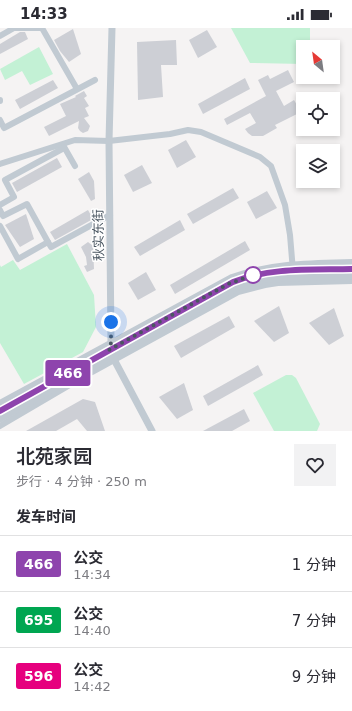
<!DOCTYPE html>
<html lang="zh">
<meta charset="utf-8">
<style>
:root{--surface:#fff;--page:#f2f2f3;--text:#2b2b33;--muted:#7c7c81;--line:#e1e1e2}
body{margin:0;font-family:"DejaVu Sans","Noto Sans SC",sans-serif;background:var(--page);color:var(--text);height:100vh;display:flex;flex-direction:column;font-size:15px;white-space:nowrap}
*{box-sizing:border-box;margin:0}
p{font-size:13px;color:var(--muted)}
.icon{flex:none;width:22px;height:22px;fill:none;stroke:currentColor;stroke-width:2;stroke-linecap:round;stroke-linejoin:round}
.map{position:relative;height:403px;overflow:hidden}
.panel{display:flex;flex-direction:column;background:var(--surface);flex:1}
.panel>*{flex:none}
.badge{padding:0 8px;border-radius:3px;font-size:14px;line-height:26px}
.needle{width:26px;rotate:331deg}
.controls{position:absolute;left:296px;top:12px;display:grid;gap:8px}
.controls a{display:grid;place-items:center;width:44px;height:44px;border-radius:0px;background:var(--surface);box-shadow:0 2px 6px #0003;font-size:20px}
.you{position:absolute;width:20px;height:20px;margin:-10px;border:3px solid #fff;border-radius:50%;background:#1a73e8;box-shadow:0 0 0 6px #1a73e833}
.map>.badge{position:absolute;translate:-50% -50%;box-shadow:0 0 0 2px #fff}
h2{padding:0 16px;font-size:15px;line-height:36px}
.round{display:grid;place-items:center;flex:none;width:42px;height:42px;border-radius:0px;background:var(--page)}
.summary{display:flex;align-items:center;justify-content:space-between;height:68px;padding:0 16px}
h1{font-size:19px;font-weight:600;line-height:30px}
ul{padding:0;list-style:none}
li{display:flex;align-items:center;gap:12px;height:56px;padding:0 16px;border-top:1px solid var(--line)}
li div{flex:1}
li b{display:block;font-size:15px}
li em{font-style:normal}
li .badge{min-width:44px;font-weight:700;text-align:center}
.status{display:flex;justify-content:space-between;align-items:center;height:28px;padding:0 20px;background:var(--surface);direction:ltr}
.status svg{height:11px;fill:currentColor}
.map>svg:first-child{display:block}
.green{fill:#c3f1d5}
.building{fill:#cdcfd5}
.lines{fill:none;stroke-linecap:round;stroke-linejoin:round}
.minor{stroke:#c1cad2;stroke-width:6}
.tertiary{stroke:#c1cad2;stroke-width:7}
.line-casing{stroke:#fff;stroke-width:9}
.line{stroke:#8e44ad;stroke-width:6}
.walk{stroke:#4a5661;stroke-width:4;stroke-dasharray:0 7.2}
.stop-dot{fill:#fff;stroke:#8e44ad;stroke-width:2}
.labels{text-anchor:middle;stroke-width:3;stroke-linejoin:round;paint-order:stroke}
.street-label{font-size:13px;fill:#4a5661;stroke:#fff}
</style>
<div class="status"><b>14:33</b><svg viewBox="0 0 49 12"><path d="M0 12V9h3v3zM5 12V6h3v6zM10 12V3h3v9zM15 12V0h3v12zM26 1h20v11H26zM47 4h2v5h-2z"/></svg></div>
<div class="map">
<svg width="352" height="403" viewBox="0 0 352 403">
<rect width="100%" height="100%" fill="#f5f3f3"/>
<g class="green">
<path d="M 231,0 L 310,0 L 310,19 L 303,19 L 303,36 L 250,35 Z"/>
<path d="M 39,19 L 53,46 L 30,57 L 22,43 L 5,52 L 0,41 Z"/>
<path d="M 67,216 L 94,267 L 96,299 L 83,324 L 24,356 L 0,315 L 0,237 L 1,239 L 13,232 L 20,242 Z"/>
<path d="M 286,347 L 292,347 L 296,350 L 320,396 L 317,403 L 274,403 L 253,365 Z"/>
</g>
<g class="building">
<path d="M 73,1 L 81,26 L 69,34 L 60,23 L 54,12 Z"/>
<path d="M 207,2 L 217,19 L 198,30 L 189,12 Z"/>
<path d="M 20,4 L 25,4 L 28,11 L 0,26 L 0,16 Z"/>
<path d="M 176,12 L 177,37 L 161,37 L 163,69 L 138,72 L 137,14 Z"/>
<path d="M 288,42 L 294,54 L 276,63 L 284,78 L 294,72 L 301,84 L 275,97 L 277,100 L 263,108 L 252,108 L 248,105 L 245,101 L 256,95 L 250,85 L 227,97 L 224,91 L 266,68 L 258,52 L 268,47 L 270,51 Z"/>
<path d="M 245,50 L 250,61 L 203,86 L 198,76 Z"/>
<path d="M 53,52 L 58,60 L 20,81 L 15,72 Z"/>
<path d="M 84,63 L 87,68 L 84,70 L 89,78 L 85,80 L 89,88 L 84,90 L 90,98 L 88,103 L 83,105 L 80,103 L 78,100 L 79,93 L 49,108 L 44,99 L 66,88 L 60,76 L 76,69 L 75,68 Z"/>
<path d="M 186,112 L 196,129 L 177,140 L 168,122 Z"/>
<path d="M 57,130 L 62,139 L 17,164 L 12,155 Z"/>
<path d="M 142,137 L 152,155 L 133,164 L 124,147 Z"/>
<path d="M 89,144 L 94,153 L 95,171 L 91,173 L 78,151 Z"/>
<path d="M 233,160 L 239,170 L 193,196 L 187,186 Z"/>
<path d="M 267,163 L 277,180 L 256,191 L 247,174 Z"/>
<path d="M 88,182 L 93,191 L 55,212 L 50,204 Z"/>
<path d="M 26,186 L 34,211 L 20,219 L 5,197 Z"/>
<path d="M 180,192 L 185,202 L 140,228 L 134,219 Z"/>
<path d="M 245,213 L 250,222 L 175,266 L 170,257 Z"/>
<path d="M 88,214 L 93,218 L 94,241 L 87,244 L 84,238 L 87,237 L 86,229 L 81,219 Z"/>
<path d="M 146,244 L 156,262 L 138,272 L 128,255 Z"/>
<path d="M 279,278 L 289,305 L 274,314 L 254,293 Z"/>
<path d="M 334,280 L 344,308 L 329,317 L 309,295 Z"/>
<path d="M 229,288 L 235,299 L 181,330 L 174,318 Z"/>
<path d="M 258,337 L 263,347 L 208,378 L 203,368 Z"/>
<path d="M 184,355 L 193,382 L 177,391 L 159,369 Z"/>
<path d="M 83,371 L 95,374 L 105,403 L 87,403 L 77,391 L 56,403 L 26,403 Z"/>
<path d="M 244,381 L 250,393 L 232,403 L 203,403 Z"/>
</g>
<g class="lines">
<g class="minor">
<path d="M 0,8 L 14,0 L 42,0 L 77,61"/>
<path d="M 0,72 L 0,73"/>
<path d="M 0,92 L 4,100 L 95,52"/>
<path d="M 63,117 L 75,138"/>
<path d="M 0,136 L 75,112 L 109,113 L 170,106 L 188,102 L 201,104 L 260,129 L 271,138 L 285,177 L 290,207 L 293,243"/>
<path d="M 0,177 L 14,169 L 5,152 L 64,120"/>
<path d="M 0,182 L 3,188 L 27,176 L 48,214"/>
<path d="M 0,198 L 18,231 L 48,214 L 51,219 L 110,187"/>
<path d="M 0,375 L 232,249 C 271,235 311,235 352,234"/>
<path d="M 0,398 L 92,344 L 238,264 L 265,257 L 278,255 L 352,253"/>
</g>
<g class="tertiary">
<path d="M 112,0 L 109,113 L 111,315 L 109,322 L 152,403"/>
<path d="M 0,383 L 233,254 C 271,239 312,242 352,241"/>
<path d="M 0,391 L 133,316 L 240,258 L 266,251 L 352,248"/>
</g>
</g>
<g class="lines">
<defs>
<path id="line" d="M 0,383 L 233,254 C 271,239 312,242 352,241"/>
</defs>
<use href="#line" class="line-casing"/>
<use href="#line" class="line"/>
<path class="walk" d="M 111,294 L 111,315 L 109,322 L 228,256 L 253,247"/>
</g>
<circle class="stop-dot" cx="253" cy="247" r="8"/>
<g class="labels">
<g class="street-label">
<text transform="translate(98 207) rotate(-91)" y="5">秋实东街</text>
</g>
</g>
</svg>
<div class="controls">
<a><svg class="needle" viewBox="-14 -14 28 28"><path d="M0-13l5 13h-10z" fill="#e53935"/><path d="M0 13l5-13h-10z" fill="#7c7c81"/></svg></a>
<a><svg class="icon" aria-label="locate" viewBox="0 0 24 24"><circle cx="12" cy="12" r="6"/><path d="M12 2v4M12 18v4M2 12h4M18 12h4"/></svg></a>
<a><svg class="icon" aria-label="layers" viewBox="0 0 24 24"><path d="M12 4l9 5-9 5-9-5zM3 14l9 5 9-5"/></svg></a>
</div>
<div class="you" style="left:111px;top:294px"></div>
<b class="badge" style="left:68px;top:345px;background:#8e44ad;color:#fff">466</b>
</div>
<section class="panel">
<div class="summary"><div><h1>北苑家园</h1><p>步行 · 4 分钟 · 250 m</p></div><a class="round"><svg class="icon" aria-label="heart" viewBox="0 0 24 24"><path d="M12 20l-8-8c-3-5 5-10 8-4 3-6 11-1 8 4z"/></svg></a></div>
<h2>发车时间</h2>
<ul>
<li><span class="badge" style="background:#8e44ad;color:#fff">466</span><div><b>公交</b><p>14:34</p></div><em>1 分钟</em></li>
<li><span class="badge" style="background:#00a651;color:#fff">695</span><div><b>公交</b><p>14:40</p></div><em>7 分钟</em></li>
<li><span class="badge" style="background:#e6007e;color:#fff">596</span><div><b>公交</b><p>14:42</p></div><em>9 分钟</em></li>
</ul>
</section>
